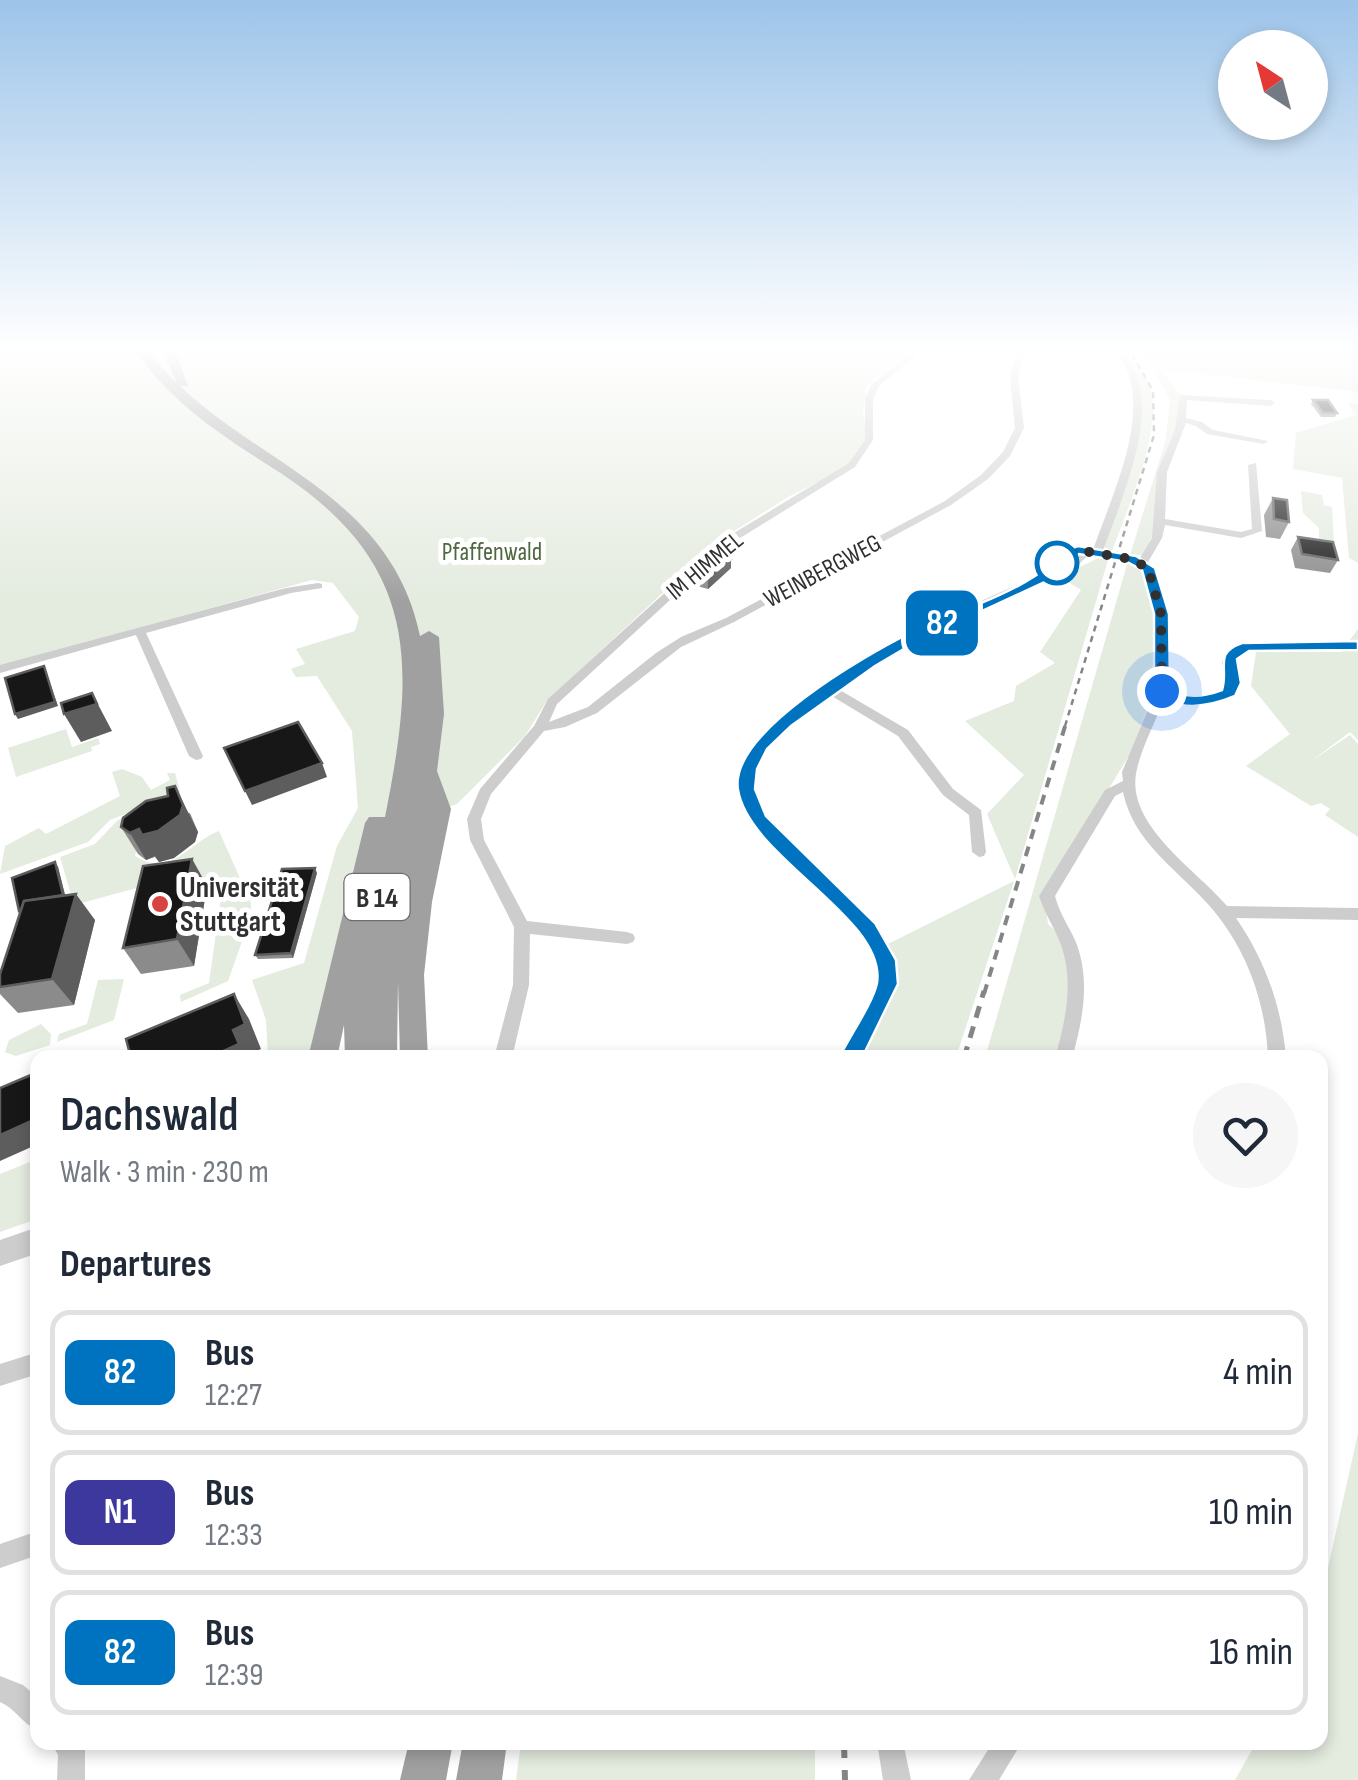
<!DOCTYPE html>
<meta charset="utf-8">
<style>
:root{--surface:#fff;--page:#f6f6f7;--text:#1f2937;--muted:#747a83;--line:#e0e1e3}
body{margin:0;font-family:"Sofia Sans Condensed",sans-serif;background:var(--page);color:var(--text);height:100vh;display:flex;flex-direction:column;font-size:38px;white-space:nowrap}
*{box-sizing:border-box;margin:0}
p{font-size:32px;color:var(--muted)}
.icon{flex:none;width:55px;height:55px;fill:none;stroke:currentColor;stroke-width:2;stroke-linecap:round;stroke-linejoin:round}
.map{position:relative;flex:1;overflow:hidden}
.details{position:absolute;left:30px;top:1050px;width:1298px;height:700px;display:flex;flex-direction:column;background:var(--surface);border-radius:20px;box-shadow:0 5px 15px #0003}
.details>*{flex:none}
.badge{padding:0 20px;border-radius:15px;font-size:35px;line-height:65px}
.needle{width:65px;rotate:324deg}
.buttons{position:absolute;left:1218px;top:30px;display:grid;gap:20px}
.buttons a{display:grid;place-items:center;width:110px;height:110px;border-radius:50%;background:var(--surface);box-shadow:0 5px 15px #0003;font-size:50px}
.you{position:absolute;width:50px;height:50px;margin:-25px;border:8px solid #fff;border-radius:50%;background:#1a73e8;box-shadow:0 0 0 15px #1a73e833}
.map>.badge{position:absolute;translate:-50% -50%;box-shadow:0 0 0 5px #fff}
h2{padding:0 30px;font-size:38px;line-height:90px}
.round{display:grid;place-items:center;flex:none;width:105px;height:105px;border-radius:52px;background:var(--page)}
.overview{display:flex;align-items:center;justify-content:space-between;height:170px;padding:0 30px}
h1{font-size:48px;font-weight:600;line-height:75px}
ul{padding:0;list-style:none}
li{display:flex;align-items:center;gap:30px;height:125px;margin:0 20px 15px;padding:0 10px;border:5px solid var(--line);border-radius:20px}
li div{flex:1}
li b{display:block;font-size:38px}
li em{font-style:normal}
li .badge{min-width:110px;font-weight:700;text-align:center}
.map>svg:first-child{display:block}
.green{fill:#e4ebdf}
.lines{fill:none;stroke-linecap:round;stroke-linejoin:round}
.minor{fill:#cdcdcd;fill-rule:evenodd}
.tertiary{fill:#cdcdcd;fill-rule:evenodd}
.trunk{fill:#a0a0a0;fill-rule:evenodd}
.rail-far3{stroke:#858585;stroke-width:2.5;stroke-dasharray:6 5;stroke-linecap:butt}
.rail-far2{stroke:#858585;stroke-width:4;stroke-dasharray:10 8;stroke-linecap:butt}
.rail-far1{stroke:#858585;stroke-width:5;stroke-dasharray:12 9;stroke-linecap:butt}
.rail{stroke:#858585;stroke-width:6;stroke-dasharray:16 12;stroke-linecap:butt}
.wall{fill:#8b8b8b}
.shaded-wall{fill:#5d5d5d}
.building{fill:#171717;stroke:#5d5d5d;stroke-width:2.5}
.line{fill:#0073c0;stroke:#fff;stroke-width:2.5}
.walk{stroke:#303030;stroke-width:10;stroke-dasharray:0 18}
.stop-dot{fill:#fff;stroke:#0073c0;stroke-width:5}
.poi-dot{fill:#d84240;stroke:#fff;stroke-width:4}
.labels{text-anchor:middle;stroke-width:10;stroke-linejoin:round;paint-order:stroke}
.far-park-label{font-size:25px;fill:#4f6840;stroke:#fff}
.far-street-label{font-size:25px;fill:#303030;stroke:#fff}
.shield{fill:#fff;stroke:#6e6e6e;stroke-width:2.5}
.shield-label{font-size:28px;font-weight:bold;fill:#303030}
.poi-label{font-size:30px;font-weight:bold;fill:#303030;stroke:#fff;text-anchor:start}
</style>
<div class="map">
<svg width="1358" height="1780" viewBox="0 0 1358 1780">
<rect width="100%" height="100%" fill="#fff"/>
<g class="green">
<path d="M 0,352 L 911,352 L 867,385 L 863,411 L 867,437 L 848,467 L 788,497 L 731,533 L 684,573 L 546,702 L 525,736 L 457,804 L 367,833 L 314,1058 L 268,1057 L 266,1020 L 252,980 L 304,963 L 337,846 L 358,808 L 352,731 L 317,676 L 296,677 L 291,669 L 305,664 L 296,649 L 355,631 L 359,617 L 333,583 L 312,580 L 0,666 Z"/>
<path d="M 1143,352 L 1358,352 L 1358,392 L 1160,369 L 1182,397 L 1182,426 L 1161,472 L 1160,521 L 1143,555 L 1130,555 L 1166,439 L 1170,400 Z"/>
<path d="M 1130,355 C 1135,363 1143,372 1148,381 C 1167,422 1127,509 1112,551 L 1103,546 C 1130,478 1156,427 1130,355 Z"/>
<path d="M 1347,403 L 1358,404 L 1358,563 L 1349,558 L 1342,478 L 1293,469 L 1296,433 L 1356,415 Z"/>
<path d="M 1301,491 L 1322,495 L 1324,505 L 1332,507 L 1334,543 L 1319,541 L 1319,528 L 1303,513 Z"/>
<path d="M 1098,558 L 1108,560 L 1015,879 L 987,814 L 1024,775 L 965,721 L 1014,701 L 1016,686 L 1055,663 L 1040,652 L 1081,590 L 1060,577 Z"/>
<path d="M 1128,561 L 1145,572 L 1157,626 L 1156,686 L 1130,754 L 1044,894 L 1048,924 C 1085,953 1067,1020 1056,1057 L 985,1058 Z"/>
<path d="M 1358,629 L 1358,740 L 1350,732 L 1310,762 L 1350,735 L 1358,744 L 1358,837 L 1325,815 L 1330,809 L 1321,803 L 1311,806 L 1246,766 L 1290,734 L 1251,686 L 1256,652 L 1341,652 Z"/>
<path d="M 66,729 L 72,747 L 98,738 L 100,744 L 91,747 L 92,751 L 16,777 L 8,748 Z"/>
<path d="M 122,769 L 142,777 L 151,790 L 170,780 L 167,773 L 175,773 L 180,792 L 110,820 L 88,842 L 0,874 L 5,846 L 39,828 L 46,834 L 120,796 L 112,772 Z"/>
<path d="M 179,797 L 138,843 L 135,856 C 172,879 189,842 219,831 L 251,903 L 251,916 L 228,981 L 181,1002 L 180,995 L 209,983 L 223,883 L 157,892 L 148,885 L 74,905 L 60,857 L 95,844 L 118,820 Z"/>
<path d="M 1014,881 L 956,1057 L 859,1058 L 896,988 L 888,944 Z"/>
<path d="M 124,979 L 114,1020 L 57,1042 L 59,1034 L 87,1024 L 98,980 Z"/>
<path d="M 41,1024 L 51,1034 L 50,1045 L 16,1056 L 5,1052 L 9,1040 Z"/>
<path d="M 37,1159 L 37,1219 L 0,1232 L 0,1174 Z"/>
<path d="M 1358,1433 L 1358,1780 L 1235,1780 L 1256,1743 L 1320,1742 L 1320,1604 Z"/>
<path d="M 521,1743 L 815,1743 L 815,1780 L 516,1780 Z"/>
</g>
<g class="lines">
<g class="minor">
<path d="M 911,352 L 920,352 L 879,386 L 873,399 L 873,440 L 855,467 L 732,543 L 557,704 L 549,722 L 588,707 L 656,653 L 681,637 L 726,618 L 945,501 L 981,475 L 1003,452 L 1015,428 L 1010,377 L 1016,352 L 1024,352 L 1018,377 L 1024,428 L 1010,456 L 988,479 L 951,505 L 734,622 L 681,647 L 597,713 L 565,727 L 544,731 L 491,794 L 481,819 L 484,840 L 527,921 L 627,932 L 633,934 L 635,938 L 633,942 L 627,944 L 530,934 L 529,985 L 512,1058 L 494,1058 L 513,985 L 514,927 L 470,840 L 467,819 L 480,789 L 534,726 L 548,699 L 724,539 L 849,463 L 865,440 L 865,399 L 871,385 Z"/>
<path d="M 1116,352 L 1124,352 C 1128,359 1133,366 1136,373 C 1156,426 1120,502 1103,551 L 1140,558 L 1152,538 L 1157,472 L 1175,430 L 1180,395 L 1271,400 L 1275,403 L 1271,406 L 1187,400 L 1186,418 L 1202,422 L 1213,430 L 1268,441 L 1264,444 L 1207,434 L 1196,426 L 1186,423 L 1167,472 L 1165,519 L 1241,532 L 1252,529 L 1248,465 L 1256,463 L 1262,531 L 1241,538 L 1165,525 L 1162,538 L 1148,562 C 1173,600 1168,647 1168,690 L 1194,698 L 1218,695 L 1227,683 L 1222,663 L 1225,654 L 1256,642 L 1358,642 L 1358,650 L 1257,650 L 1236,656 L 1234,663 L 1239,683 L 1226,701 L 1194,706 L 1168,699 L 1162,704 C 1154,725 1142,747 1137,769 C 1123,824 1197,870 1227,906 L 1358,908 L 1358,920 L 1236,918 C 1265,960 1282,1007 1286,1058 L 1268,1058 C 1266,1001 1245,944 1206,902 C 1174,867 1133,841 1123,792 L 1115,796 L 1055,896 C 1059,912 1068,925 1075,940 C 1091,978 1083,1020 1072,1058 L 1055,1058 C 1066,1020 1075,978 1059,940 C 1053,925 1044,912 1039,896 L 1105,790 L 1123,781 L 1122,772 L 1151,702 L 1159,695 L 1156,691 C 1157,650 1163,601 1139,564 L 1089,555 L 1073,569 L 935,631 L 838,689 L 908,730 L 953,789 L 981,810 L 986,852 L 984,856 L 979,857 L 972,852 L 969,815 L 943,795 L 898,736 L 830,695 C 810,710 785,723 769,743 C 699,831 891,888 895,973 C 897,1003 874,1032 860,1058 L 843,1058 C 858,1028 887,995 877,959 C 860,903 787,872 755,825 C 736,798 739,766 758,740 C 770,724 788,713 804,701 C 879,647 961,608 1046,573 L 1044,570 L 1045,568 L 1074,548 L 1093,550 C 1110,500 1147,425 1128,373 C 1126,366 1120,359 1116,352 Z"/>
<path d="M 318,583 L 322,584 L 322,588 L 291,593 L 146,633 L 203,756 L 201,759 L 196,760 L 189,756 L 136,635 L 0,673 L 0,665 L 286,588 Z"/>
<path d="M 38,1352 L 38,1374 L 0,1386 L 0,1364 Z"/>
<path d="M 38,1531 L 38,1555 L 0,1568 L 0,1544 Z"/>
<path d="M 0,1676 L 23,1685 L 38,1698 L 38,1730 C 22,1724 15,1708 0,1702 Z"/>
<path d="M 51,1742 L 82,1742 L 85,1750 L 85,1780 L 57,1780 L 58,1755 Z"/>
<path d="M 877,1742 L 903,1742 L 911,1780 L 883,1780 Z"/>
<path d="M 993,1742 L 1022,1742 L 999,1780 L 969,1780 Z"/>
</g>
<path class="tertiary" d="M 38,1227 L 38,1253 L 0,1266 L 0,1240 Z"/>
<g class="trunk">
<path d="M 136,352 L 149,352 C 234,462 388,482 420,636 L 429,631 L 439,637 L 444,714 L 437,771 L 451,809 L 432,902 L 424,975 L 428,1058 L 400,1058 L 398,982 L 397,1058 L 345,1058 L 344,1025 L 337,1058 L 308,1058 L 365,823 L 369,817 L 385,817 C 415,667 421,566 282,474 C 226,438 175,407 136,352 Z"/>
<path d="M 163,352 L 176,352 L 188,386 L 178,386 Z"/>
<path d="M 409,1742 L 453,1742 L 446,1780 L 400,1780 Z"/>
<path d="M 463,1742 L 507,1742 L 502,1780 L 456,1780 Z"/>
</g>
<path class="rail-far3" d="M 1065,726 L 1154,435 L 1153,391 L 1131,352"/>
<path class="rail-far2" d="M 984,994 L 1066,723"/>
<path class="rail-far1" d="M 964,1058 L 984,991"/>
<path class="rail" d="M 844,1742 L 845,1780"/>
</g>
<g class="wall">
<path d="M 1313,400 L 1337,413 L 1335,417 L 1321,417 L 1311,404 Z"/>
<path d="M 1273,498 L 1289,522 L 1280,539 L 1266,537 L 1264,515 Z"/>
<path d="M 1298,537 L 1338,560 L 1330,573 L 1295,568 L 1291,550 Z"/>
<path d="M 731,568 L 708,589 L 697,586 L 697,577 Z"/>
<path d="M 190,813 L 198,832 L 195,842 L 174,858 L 159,862 L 155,857 L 146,860 L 138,854 L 121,827 Z"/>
<path d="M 192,859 L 207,886 L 194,966 L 141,974 L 123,948 Z"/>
<path d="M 55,862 L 58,867 L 65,895 L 95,920 L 74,1005 L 18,1013 L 0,994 L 0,974 L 21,913 L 19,911 Z"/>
<path d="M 317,873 L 293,958 L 258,959 L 255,955 Z"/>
</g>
<g class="shaded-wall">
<path d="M 731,559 L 731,568 L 708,589 L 708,580 Z"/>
<path d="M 44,666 L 58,706 L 18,719 L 15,714 Z"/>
<path d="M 92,693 L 112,731 L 81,742 L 64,714 Z"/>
<path d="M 322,763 L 327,777 L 252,805 L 245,791 Z"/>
<path d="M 175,786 L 198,832 L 195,842 L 174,858 L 159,862 L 155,856 L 146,860 L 130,833 L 183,805 Z"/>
<path d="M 192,859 L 207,886 L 194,966 L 177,939 Z"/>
<path d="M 55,862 L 58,867 L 66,899 L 23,916 L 19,911 Z"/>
<path d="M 315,868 L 317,873 L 293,958 L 291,953 Z"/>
<path d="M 76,894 L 95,920 L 74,1005 L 52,979 Z"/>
<path d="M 234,994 L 249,1019 L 261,1049 L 249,1054 L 250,1058 L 208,1058 Z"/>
<path d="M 38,1118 L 38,1144 L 0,1161 L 0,1135 Z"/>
</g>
<g class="building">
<path d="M 1313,400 L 1328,400 L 1337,413 L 1323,413 Z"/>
<path d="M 1273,498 L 1287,500 L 1289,522 L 1274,519 Z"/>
<path d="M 1298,537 L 1333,542 L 1338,560 L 1302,554 Z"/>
<path d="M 725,552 L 731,559 L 708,580 L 697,577 Z"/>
<path d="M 44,666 L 55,702 L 15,714 L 5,678 Z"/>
<path d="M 92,693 L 97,704 L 64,714 L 61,703 Z"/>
<path d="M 298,722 L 322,763 L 245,791 L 224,748 Z"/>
<path d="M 175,786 L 183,805 L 180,815 L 158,831 L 142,835 L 139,829 L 130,833 L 121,827 L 123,818 L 146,801 L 168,796 L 167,788 Z"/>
<path d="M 192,859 L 177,939 L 123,948 L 143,866 Z"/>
<path d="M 55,862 L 63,895 L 24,901 L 21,910 L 19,911 L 12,878 Z"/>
<path d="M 315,868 L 291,953 L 255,955 L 282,869 Z"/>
<path d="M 76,894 L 52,979 L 0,987 L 0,974 L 24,901 Z"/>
<path d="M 234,994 L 245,1024 L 233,1030 L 239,1044 L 208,1058 L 131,1058 L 126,1039 Z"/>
<path d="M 38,1072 L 38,1118 L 0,1135 L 0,1088 Z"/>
</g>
<linearGradient id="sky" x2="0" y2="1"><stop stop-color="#9dc4e9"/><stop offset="0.58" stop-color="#fff"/><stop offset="1" stop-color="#fff" stop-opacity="0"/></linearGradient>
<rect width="1358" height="602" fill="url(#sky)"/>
<path class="line" d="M 1078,546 L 1136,556 L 1155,568 L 1169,614 L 1170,689 C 1186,699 1206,696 1222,690 C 1229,668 1213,653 1242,643 L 1358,641 L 1358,650 L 1249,651 L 1237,659 L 1241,683 L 1235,696 C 1209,707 1175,713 1154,691 L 1154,614 L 1142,570 L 1127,562 L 1079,554 L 1045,582 L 919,640 L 875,666 L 791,726 L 767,749 L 757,769 L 755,789 L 766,816 L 875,923 L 896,960 L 898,984 L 859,1064 L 843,1064 L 839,1058 C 849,1037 873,1003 877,983 C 887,918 749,858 738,790 C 728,733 866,655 910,633 C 950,613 998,600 1035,576 C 1051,565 1059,551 1078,546 Z"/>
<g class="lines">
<path class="walk" d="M 1057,563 L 1078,550 L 1131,559 L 1148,568 L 1161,614 L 1162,691"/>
</g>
<circle class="stop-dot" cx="1057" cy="563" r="20"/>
<circle class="poi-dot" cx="160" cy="904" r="10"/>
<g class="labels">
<g class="far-park-label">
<text x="492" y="560">Pfaffenwald</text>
</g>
<g class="far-street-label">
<text transform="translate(704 565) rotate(-40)" y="9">IM HIMMEL</text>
<text transform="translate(822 570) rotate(-28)" y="9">WEINBERGWEG</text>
</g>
<rect class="shield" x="344.5" y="874" width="65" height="46" rx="8"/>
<g class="shield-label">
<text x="377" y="907">B 14</text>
</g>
<g class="poi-label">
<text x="180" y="897">Universität<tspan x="180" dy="34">Stuttgart</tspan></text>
</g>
</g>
</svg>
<div class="buttons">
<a><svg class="needle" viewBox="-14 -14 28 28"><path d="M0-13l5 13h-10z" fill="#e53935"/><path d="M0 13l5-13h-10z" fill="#747a83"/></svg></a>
</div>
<div class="you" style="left:1162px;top:691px"></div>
<b class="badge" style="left:942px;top:623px;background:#0073c0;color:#fff">82</b>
<section class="details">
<div class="overview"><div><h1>Dachswald</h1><p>Walk · 3 min · 230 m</p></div><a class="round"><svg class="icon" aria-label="heart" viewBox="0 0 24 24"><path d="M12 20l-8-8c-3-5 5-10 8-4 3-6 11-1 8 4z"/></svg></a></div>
<h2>Departures</h2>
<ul>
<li><span class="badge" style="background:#0073c0;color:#fff">82</span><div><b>Bus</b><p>12:27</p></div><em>4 min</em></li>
<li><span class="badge" style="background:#3c389e;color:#fff">N1</span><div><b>Bus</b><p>12:33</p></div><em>10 min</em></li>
<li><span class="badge" style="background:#0073c0;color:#fff">82</span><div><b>Bus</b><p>12:39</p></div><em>16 min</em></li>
</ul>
</section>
</div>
